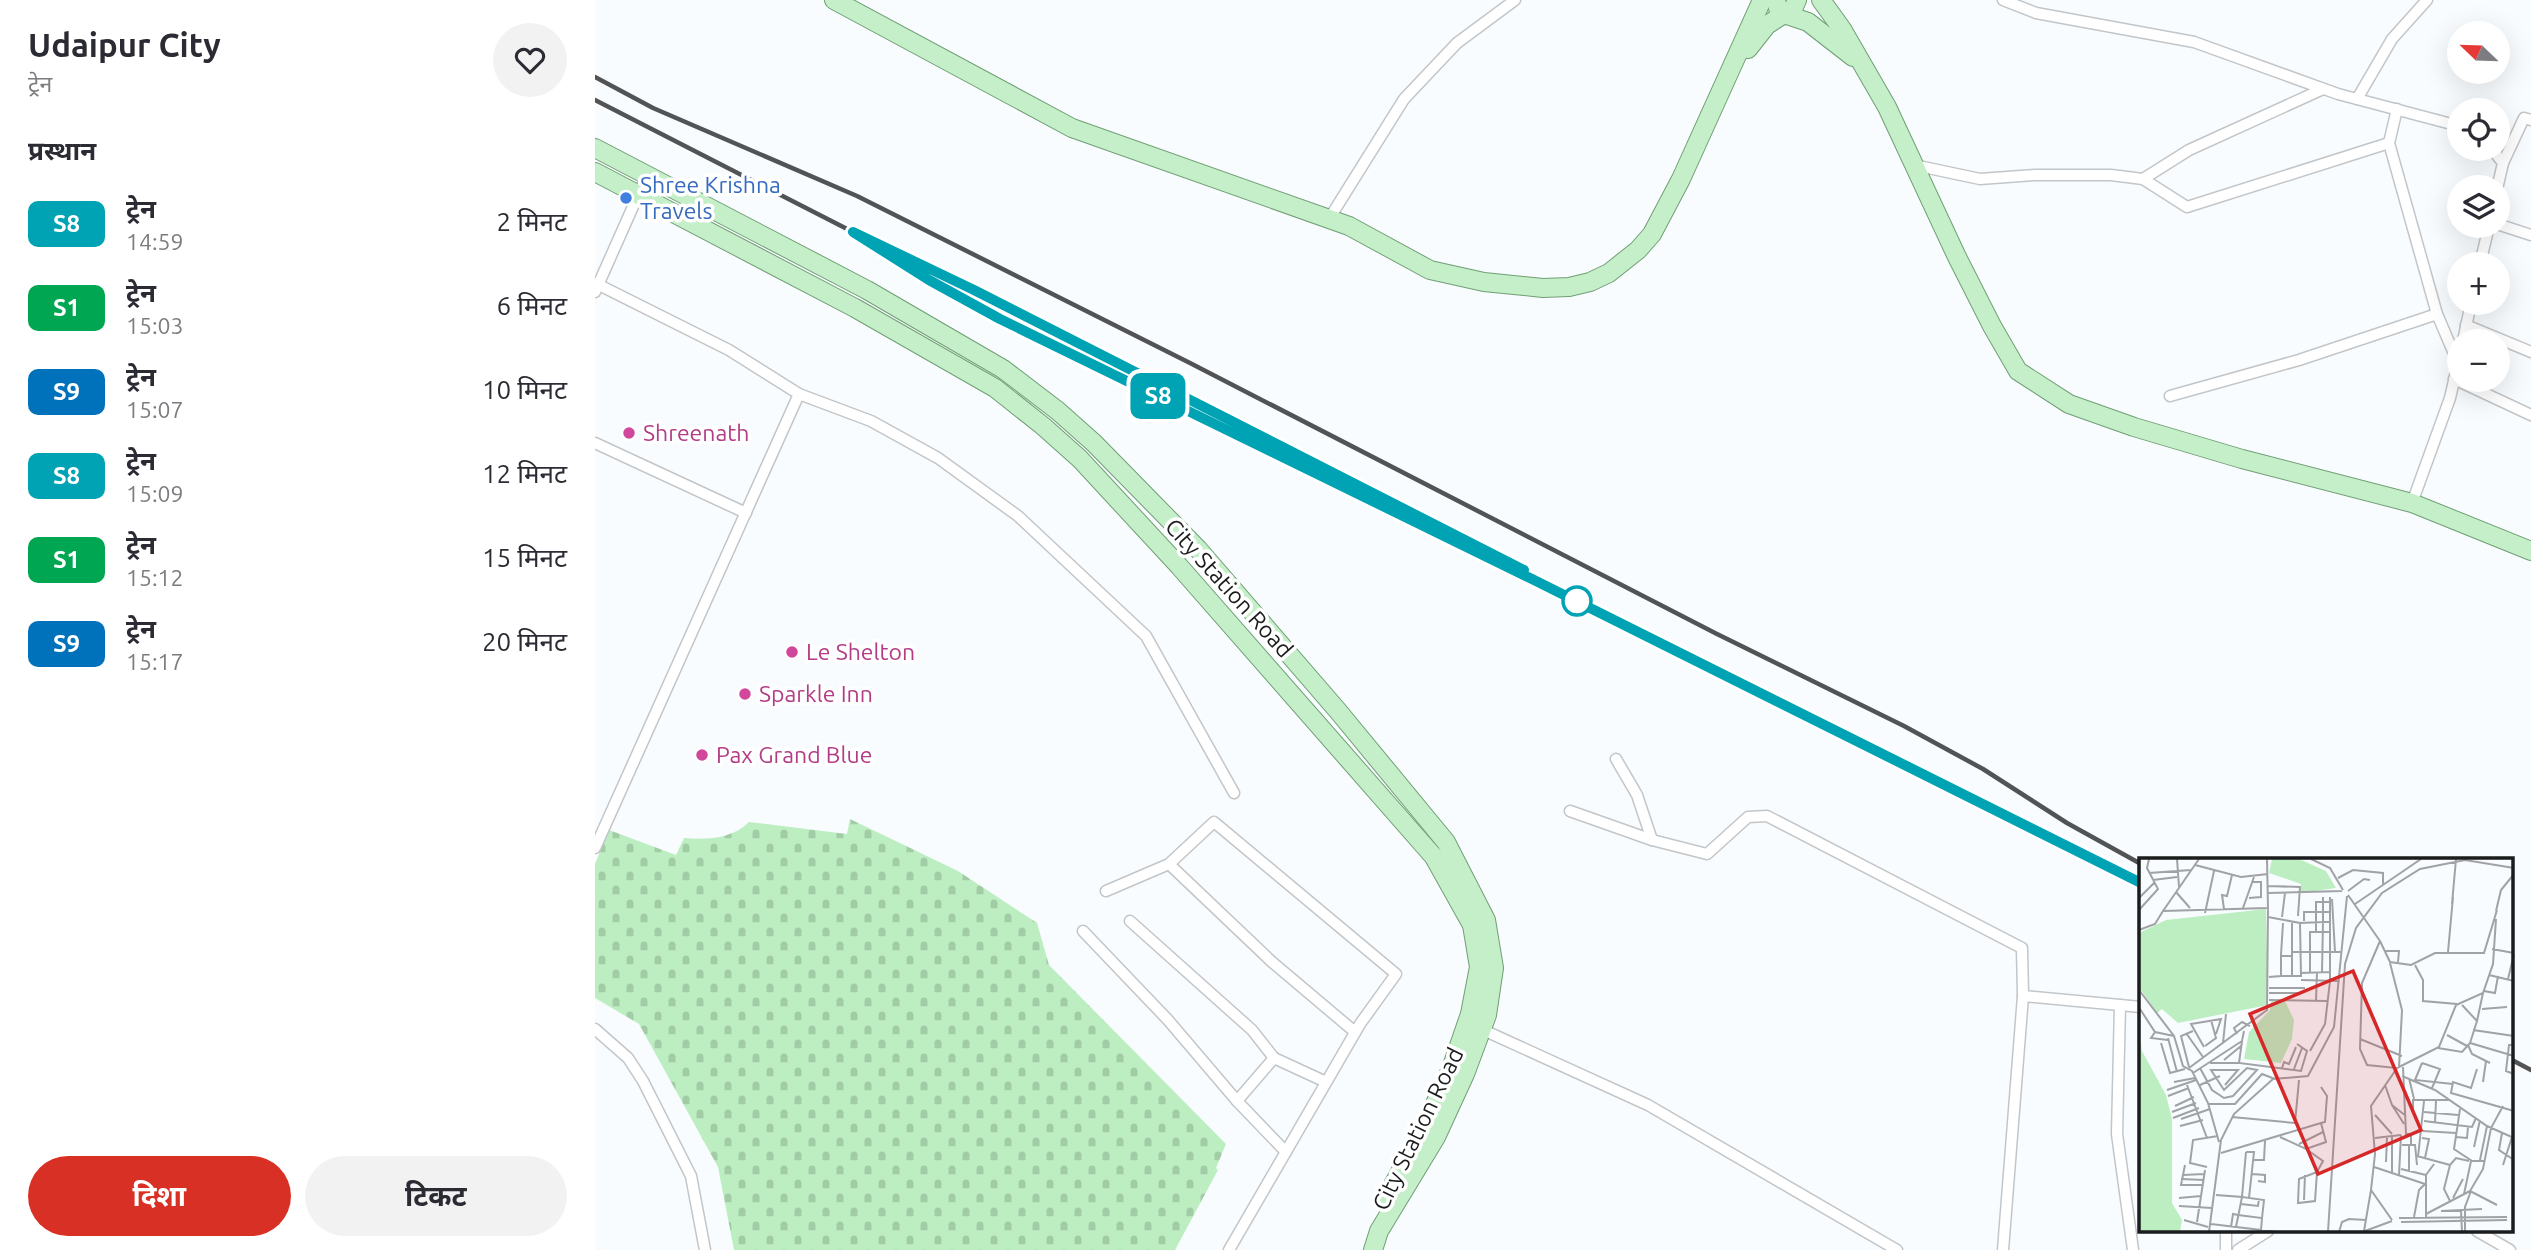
<!DOCTYPE html>
<html lang="hi">
<meta charset="utf-8">
<style>
:root{--surface:#fff;--page:#f2f2f3;--text:#2b2b33;--muted:#7c7c81;--accent:#d93025}
body{margin:0;font-family:Ubuntu,"Noto Sans Devanagari",sans-serif;background:var(--page);color:var(--text);height:100vh;display:flex;flex-direction:column;font-size:26px;white-space:nowrap}
*{box-sizing:border-box;margin:0}
p{font-size:23px;color:var(--muted)}
.icon{flex:none;width:38px;height:38px;fill:none;stroke:currentColor;stroke-width:2;stroke-linecap:round;stroke-linejoin:round}
.map{position:relative;flex:1;overflow:hidden}
.sheet{display:flex;flex-direction:column;background:var(--surface);width:595px}
.sheet>*{flex:none}
.badge{padding:0 14px;border-radius:10px;font-size:24px;line-height:46px}
.needle{width:46px;rotate:293deg}
.buttons{position:absolute;left:1852px;top:21px;display:grid;gap:14px}
.buttons a{display:grid;place-items:center;width:63px;height:63px;border-radius:50%;background:var(--surface);box-shadow:0 7px 28px #0002;font-size:35px}
.map>.badge{position:absolute;translate:-50% -50%;box-shadow:0 0 0 4px #fff}
h2{padding:0 28px;font-size:26px;line-height:63px}
.round{display:grid;place-items:center;flex:none;width:74px;height:74px;border-radius:37px;background:var(--page)}
.head{display:flex;align-items:center;justify-content:space-between;height:119px;padding:0 28px}
h1{font-size:33px;font-weight:700;line-height:52px}
.button{display:flex;gap:14px;margin-top:auto;padding:14px 28px}
.button a{flex:1;height:80px;border-radius:42px;background:var(--accent);color:#fff;font-size:28px;font-weight:700;line-height:80px;text-align:center}
.button a+a{background:var(--page);color:var(--text)}
ul{padding:0;list-style:none}
li{display:flex;align-items:center;gap:21px;height:84px;padding:0 28px}
li div{flex:1}
li b{display:block;font-size:26px}
li em{font-style:normal}
li .badge{min-width:77px;font-weight:700;text-align:center}
main{display:flex;flex:1;min-height:0}
.map>svg:first-child{display:block}
.cemetery{fill:url(#cemetery-stones)}
.lines{fill:none;stroke-linecap:round;stroke-linejoin:round}
.minor-casing{stroke:#c3c6c9;stroke-width:13}
.primary-casing{stroke:#719e75;stroke-width:20}
.minor{stroke:#fff;stroke-width:10}
.primary{stroke:#c5efc9;stroke-width:18}
.rail{stroke:#515355;stroke-width:4.5}
.line-casing{stroke:#fff;stroke-width:16}
.line{stroke:#00a3b4;stroke-width:10}
.shop-dot{fill:#3f7fe0;stroke:#fff;stroke-width:2.5}
.hotel-dot{fill:#d1479c;stroke:#fff;stroke-width:2.5}
.stop-dot{fill:#fff;stroke:#00a3b4;stroke-width:3.5}
.labels{text-anchor:middle;stroke-width:7;stroke-linejoin:round;paint-order:stroke}
.shop-label{font-size:23px;fill:#366cbe;stroke:#fff;text-anchor:start}
.hotel-label{font-size:23px;fill:#b23c85;stroke:#fff;text-anchor:start}
.street-label{font-size:23px;fill:#1b1c1d;stroke:#fff}
.inset-road{fill:none;stroke:#a0a2a5;stroke-width:2}
.view{fill:#d62828;fill-opacity:0.15;stroke:#d62828;stroke-width:3.5}
.inset-edge{fill:none;stroke:#1b1c1d;stroke-width:3.5}
</style>
<main>
<section class="sheet">
<div class="head"><div><h1>Udaipur City</h1><p>ट्रेन</p></div><a class="round"><svg class="icon" aria-label="heart" viewBox="0 0 24 24"><path d="M12 20l-8-8c-3-5 5-10 8-4 3-6 11-1 8 4z"/></svg></a></div>
<h2>प्रस्थान</h2>
<ul>
<li><span class="badge" style="background:#00a3b4;color:#fff">S8</span><div><b>ट्रेन</b><p>14:59</p></div><em>2 मिनट</em></li>
<li><span class="badge" style="background:#00a651;color:#fff">S1</span><div><b>ट्रेन</b><p>15:03</p></div><em>6 मिनट</em></li>
<li><span class="badge" style="background:#0072bc;color:#fff">S9</span><div><b>ट्रेन</b><p>15:07</p></div><em>10 मिनट</em></li>
<li><span class="badge" style="background:#00a3b4;color:#fff">S8</span><div><b>ट्रेन</b><p>15:09</p></div><em>12 मिनट</em></li>
<li><span class="badge" style="background:#00a651;color:#fff">S1</span><div><b>ट्रेन</b><p>15:12</p></div><em>15 मिनट</em></li>
<li><span class="badge" style="background:#0072bc;color:#fff">S9</span><div><b>ट्रेन</b><p>15:17</p></div><em>20 मिनट</em></li>
</ul>
<div class="button"><a>दिशा</a><a>टिकट</a></div>
</section>
<div class="map">
<svg width="1936" height="1250" viewBox="0 0 1936 1250">
<defs>
<pattern id="cemetery-stones" width="16" height="16" patternUnits="userSpaceOnUse" patternTransform="scale(1.75)"><rect width="16" height="16" fill="#bdeec2"/><path d="M2 7V4a2 2 0 0 1 4 0v3zM10 15v-3a2 2 0 0 1 4 0v3z" fill="#a2cca6"/></pattern>
</defs>
<rect width="100%" height="100%" fill="#f8fcff"/>
<path class="cemetery" d="M 255,819 L 363,871 L 442,923 L 454,965 L 631,1144 L 621,1168 L 623,1170 L 580,1250 L 139,1250 L 123,1167 L 44,1024 L 0,998 L 0,864 L 14,830 L 81,855 L 89,838 C 112,840 137,839 154,822 L 252,834 Z"/>
<g class="lines">
<defs>
<g id="minor">
<path d="M 1408,0 L 1441,13 L 1599,42 L 1743,94 L 1864,126"/>
<path d="M 1762,99 L 1797,39 L 1832,0"/>
<path d="M 1802,109 L 1794,143 L 1842,314 L 1863,363"/>
<path d="M 1897,149 L 1908,163"/>
<path d="M 1319,165 L 1385,179 L 1440,175 L 1516,175 L 1548,179 L 1592,207 L 1794,143"/>
<path d="M 1548,179 L 1594,150 L 1728,89"/>
<path d="M 1902,189 L 1908,163 L 1929,118 L 1936,120"/>
<path d="M 734,219 L 809,99 L 862,43 L 920,0"/>
<path d="M 1902,224 L 1936,235"/>
<path d="M 1885,264 L 1894,226"/>
<path d="M 0,283 L 134,350 L 204,394 L 276,421 L 343,458 L 423,516 L 551,636 L 639,793"/>
<path d="M 0,292 L 52,175"/>
<path d="M 1871,325 L 1936,352"/>
<path d="M 1868,341 L 1876,303"/>
<path d="M 1859,379 L 1936,415"/>
<path d="M 1575,396 L 1704,360 L 1842,314"/>
<path d="M 0,443 L 151,513"/>
<path d="M 1817,503 L 1855,398 L 1864,359"/>
<path d="M 975,811 L 1057,840 L 1042,795 L 1021,759"/>
<path d="M 1057,840 L 1112,854 L 1153,817 L 1172,816 L 1427,948 L 1428,996 L 1546,1007"/>
<path d="M 0,848 L 204,394"/>
<path d="M 574,864 L 677,962 L 760,1032"/>
<path d="M 511,891 L 574,864 L 619,822 L 801,974 L 765,1024 L 634,1250"/>
<path d="M 535,921 L 657,1030 L 679,1058 L 642,1101 L 691,1152"/>
<path d="M 488,931 L 573,1020 L 642,1101"/>
<path d="M 1525,1005 L 1522,1134 L 1538,1250"/>
<path d="M 0,1029 L 33,1058 L 48,1081 L 96,1176 L 110,1250"/>
<path d="M 886,1029 L 1053,1105 L 1302,1250"/>
<path d="M 679,1058 L 731,1082"/>
<path d="M 1882,1231 L 1915,1250"/>
<path d="M 1408,1250 L 1428,996"/>
<path d="M 1631,1250 L 1631,1231"/>
<path d="M 1643,1250 L 1673,1231"/>
</g>
<g id="primary">
<path d="M 239,0 L 477,128 L 754,226 L 835,270 L 889,282 L 948,288 L 974,287 L 995,282 L 1014,273 L 1043,250 L 1057,234 L 1086,179 L 1167,0"/>
<path d="M 1181,0 L 1183,8 L 1189,14 L 1198,9 L 1202,0"/>
<path d="M 1226,0 L 1247,29 L 1292,107 L 1362,257 L 1397,326 L 1423,371 L 1474,404 L 1539,427 L 1647,459 L 1817,503 L 1936,551"/>
<path d="M 1153,49 L 1172,25 L 1189,14 L 1213,22 L 1258,57"/>
<path d="M 0,148 L 272,290 L 408,369 L 463,411 L 499,443 L 603,549 L 743,711 L 851,842 L 891,920 L 899,968 L 892,1015 L 870,1074 L 841,1137 L 784,1231 L 778,1250"/>
<path d="M 0,172 L 260,308 L 400,388 L 448,426 L 485,459 L 584,566 L 839,857 L 877,925 L 884,967 L 875,1014 L 856,1069 L 828,1130 L 792,1196"/>
</g>
</defs>
<use href="#minor" class="minor-casing"/>
<use href="#primary" class="primary-casing"/>
<use href="#minor" class="minor"/>
<use href="#primary" class="primary"/>
<g class="rail">
<path d="M 0,77 L 58,108 L 262,196 L 595,363 L 1122,634 L 1309,726 L 1388,769 L 1472,823 L 1546,864"/>
<path d="M 0,100 L 258,232 L 334,280 L 405,319 L 939,580 L 1546,883"/>
<path d="M 327,266 L 603,404"/>
<path d="M 1917,1060 L 1936,1070"/>
</g>
</g>
<g class="lines">
<defs>
<path id="line" d="M 929,570 L 379,290 L 258,232 L 334,280 L 405,319 L 939,580 L 1546,883"/>
</defs>
<use href="#line" class="line-casing"/>
<use href="#line" class="line"/>
</g>
<circle class="shop-dot" cx="31" cy="198" r="7"/>
<g class="hotel-dot">
<circle cx="34" cy="433" r="7"/>
<circle cx="197" cy="652" r="7"/>
<circle cx="150" cy="694" r="7"/>
<circle cx="107" cy="755" r="7"/>
</g>
<circle class="stop-dot" cx="982" cy="601" r="14"/>
<g class="labels">
<g class="shop-label">
<text x="45" y="193">Shree Krishna<tspan x="45" dy="26">Travels</tspan></text>
</g>
<g class="hotel-label">
<text x="48" y="441">Shreenath</text>
<text x="211" y="660">Le Shelton</text>
<text x="164" y="702">Sparkle Inn</text>
<text x="121" y="763">Pax Grand Blue</text>
</g>
<g class="street-label">
<text transform="translate(634 588) rotate(48)" y="8">City Station Road</text>
<text transform="translate(823 1129) rotate(-64)" y="8">City Station Road</text>
</g>
</g>
<g transform="translate(1544 858)">
<rect width="374" height="374" fill="#f8fcff"/>
<path d="M 133,1 L 160,1 L 187,13 L 197,30 L 162,35 L 162,26 L 130,15 ZM 0,172 L 3,193 L 27,237 L 33,261 L 33,345 L 43,362 L 41,374 L 0,374 Z" fill="#bdeec2"/>
<path d="M 132,143 L 146,143 L 155,162 L 153,181 L 142,205 L 105,201 L 110,174 L 131,152 Z" fill="#bdeec2"/>
<path d="M 127,51 L 129,147 L 39,165 L 23,151 L 18,155 L 0,129 L 0,75 L 27,62 Z" fill="#bdeec2"/>
<path class="inset-road" d="M 38,1 L 40,29M 172,1 L 191,10 L 204,32M 56,7 L 102,19 L 129,16M 10,15 L 52,12M 199,20 L 214,12 L 244,15 L 244,26M 14,22 L 38,19M 129,28 L 161,29 L 159,58M 209,33 L 225,21 L 231,22M 37,34 L 51,50M 129,35 L 203,33M 209,37 L 241,83 L 223,125 L 221,191 L 228,207 L 258,210 L 232,248 L 236,296 L 232,332 L 253,362M 191,39 L 191,94 L 202,94M 0,40 L 15,25M 110,40 L 122,39 L 122,24 L 114,24M 193,41 L 196,94M 216,46 L 282,1M 313,46 L 317,1M 104,50 L 115,19M 85,51 L 83,37 L 88,38 L 93,17M 0,52 L 19,31 L 8,10 L 10,1M 24,53 L 60,1M 357,53 L 362,32 L 375,16M 66,55 L 75,13M 129,59 L 161,65M 143,59 L 146,35M 165,63 L 165,54 L 191,54M 0,72 L 16,66 L 24,53 L 129,50 L 128,1M 177,74 L 177,44 L 191,44M 241,83 L 251,104 L 272,107 L 296,95 L 345,95 L 358,52M 353,91 L 375,95M 246,93 L 260,93 L 259,104M 153,94 L 153,65M 309,94 L 314,39M 142,97 L 144,65M 251,105 L 263,152 L 260,210M 276,107 L 284,122 L 284,143 L 318,146M 183,114 L 184,64 L 191,64M 161,115 L 191,114M 350,117 L 375,123M 142,118 L 162,118 L 161,65 L 184,64 L 184,39M 153,118 L 153,94 L 171,94 L 171,115M 130,119 L 142,118 L 142,98 L 153,98M 369,121 L 375,96M 162,122 L 199,123M 130,130 L 166,130M 0,132 L 35,178 L 44,208 L 53,213 L 69,245 L 80,284M 345,133 L 356,135 L 359,118M 130,135 L 160,135M 130,142 L 188,143M 177,143 L 178,114M 323,147 L 338,163 L 331,185M 1,151 L 16,174 L 35,178M 343,151 L 368,149M 338,163 L 344,135M 334,172 L 375,178M 16,174 L 12,180 L 29,182M 47,175 L 64,199M 98,176 L 95,170 L 103,164 L 111,168M 308,177 L 328,188M 29,180 L 38,214M 221,181 L 263,198M 103,183 L 100,205 L 162,213 L 168,193 L 158,186M 22,185 L 31,215 L 46,211M 84,185 L 87,156M 329,187 L 333,196 L 351,205M 375,187 L 370,187 L 367,213 L 375,216M 66,188 L 77,180 L 72,162M 65,189 L 52,166 L 82,161 L 77,176M 299,190 L 323,194 L 331,185 L 375,198M 171,193 L 186,166 L 191,123 L 191,94 L 171,94 L 171,74 L 191,74M 85,202 L 102,188M 71,205 L 100,205M 283,205 L 276,222 L 314,226M 283,205 L 301,211 L 293,230M 50,209 L 42,178 L 54,173M 264,209 L 267,276 L 272,276 L 272,287M 50,210 L 128,152 L 129,50M 61,210 L 73,232 L 85,240 L 94,238 L 118,212 L 108,210 L 85,232 L 72,212 L 99,212 L 86,227M 143,210 L 145,204 L 150,206 L 157,189M 258,210 L 300,189 L 317,147 L 344,135 L 354,106 L 357,61M 155,211 L 163,190M 338,211 L 332,230 L 314,224 L 312,235 L 375,253M 54,215 L 103,183 L 105,173M 263,218 L 296,232 L 348,268 L 375,280M 270,220 L 275,241M 35,224 L 56,220M 344,224 L 347,203M 48,227 L 68,280M 61,227 L 81,218M 246,227 L 253,247 L 267,258M 28,232 L 57,222M 29,238 L 50,230M 69,246 L 96,246 L 123,216 L 136,221M 253,247 L 265,266M 36,248 L 55,239M 321,251 L 315,291 L 333,303M 274,252 L 274,242 L 310,242M 33,254 L 57,245M 285,254 L 319,257M 236,257 L 253,276M 93,259 L 156,265 L 160,222M 34,260 L 60,250M 42,261 L 71,251M 285,263 L 333,269 L 337,260M 296,265 L 297,243M 41,268 L 64,262M 284,273 L 317,275M 363,275 L 360,292 L 375,302M 253,278 L 253,314M 141,279 L 167,291 L 187,284 L 182,265 L 186,264 L 188,238 L 182,229M 317,279 L 328,280 L 329,269M 236,280 L 262,277M 283,280 L 290,281 L 286,300M 160,286 L 184,274M 263,287 L 276,287 L 278,307M 335,289 L 341,262M 167,291 L 184,303 L 178,314 L 160,321 L 159,345 L 176,343 L 178,314M 107,294 L 103,339 L 125,342 L 123,360M 107,294 L 115,294 L 110,340M 82,295 L 182,265M 278,298 L 311,307 L 305,331 L 311,343M 279,299 L 285,243M 115,302 L 125,302 L 126,283M 341,302 L 348,268M 247,304 L 248,279M 46,307 L 42,327 L 64,327M 311,307 L 317,300 L 330,303M 364,307 L 373,279M 68,309 L 51,305 L 54,282 L 79,278M 235,309 L 286,326M 262,311 L 287,317M 270,313 L 270,287M 113,316 L 126,317 L 126,324 L 119,323M 44,317 L 65,316M 260,317 L 262,277M 42,321 L 65,322M 325,336 L 332,303 L 345,303M 77,337 L 103,339 L 97,369M 40,340 L 62,338M 314,340 L 324,321M 165,342 L 166,317M 102,346 L 119,348 L 120,341M 358,347 L 331,333 L 344,311 L 352,270 L 364,248M 40,348 L 73,350M 322,352 L 323,374M 302,353 L 343,351M 287,356 L 331,333M 275,359 L 280,332 L 286,326M 260,360 L 368,359M 287,361 L 287,317 L 295,306M 45,362 L 69,369M 58,364 L 66,312M 262,364 L 368,362M 72,366 L 139,374M 92,369 L 94,356 L 99,357 L 123,360 L 122,372M 225,373 L 232,332M 226,373 L 253,363M 70,374 L 82,282 L 95,256 L 134,221 L 169,218 L 195,169 L 208,38M 189,374 L 206,106 L 217,70 L 243,35 L 281,11 L 326,2 L 375,10M 200,374 L 203,364 L 210,361 L 227,362M 326,374 L 326,349 L 332,333"/>
<path class="view" d="M 214,113 L 282,272 L 179,316 L 111,156 Z"/>
<rect width="374" height="374" class="inset-edge"/>
</g>
</svg>
<div class="buttons">
<a><svg class="needle" viewBox="-14 -14 28 28"><path d="M0-13l5 13h-10z" fill="#e53935"/><path d="M0 13l5-13h-10z" fill="#7c7c81"/></svg></a>
<a><svg class="icon" aria-label="locate" viewBox="0 0 24 24"><circle cx="12" cy="12" r="6"/><path d="M12 2v4M12 18v4M2 12h4M18 12h4"/></svg></a>
<a><svg class="icon" aria-label="layers" viewBox="0 0 24 24"><path d="M12 4l9 5-9 5-9-5zM3 14l9 5 9-5"/></svg></a>
<a>+</a>
<a>−</a>
</div>
<b class="badge" style="left:563px;top:396px;background:#00a3b4;color:#fff">S8</b>
</div>
</main>
